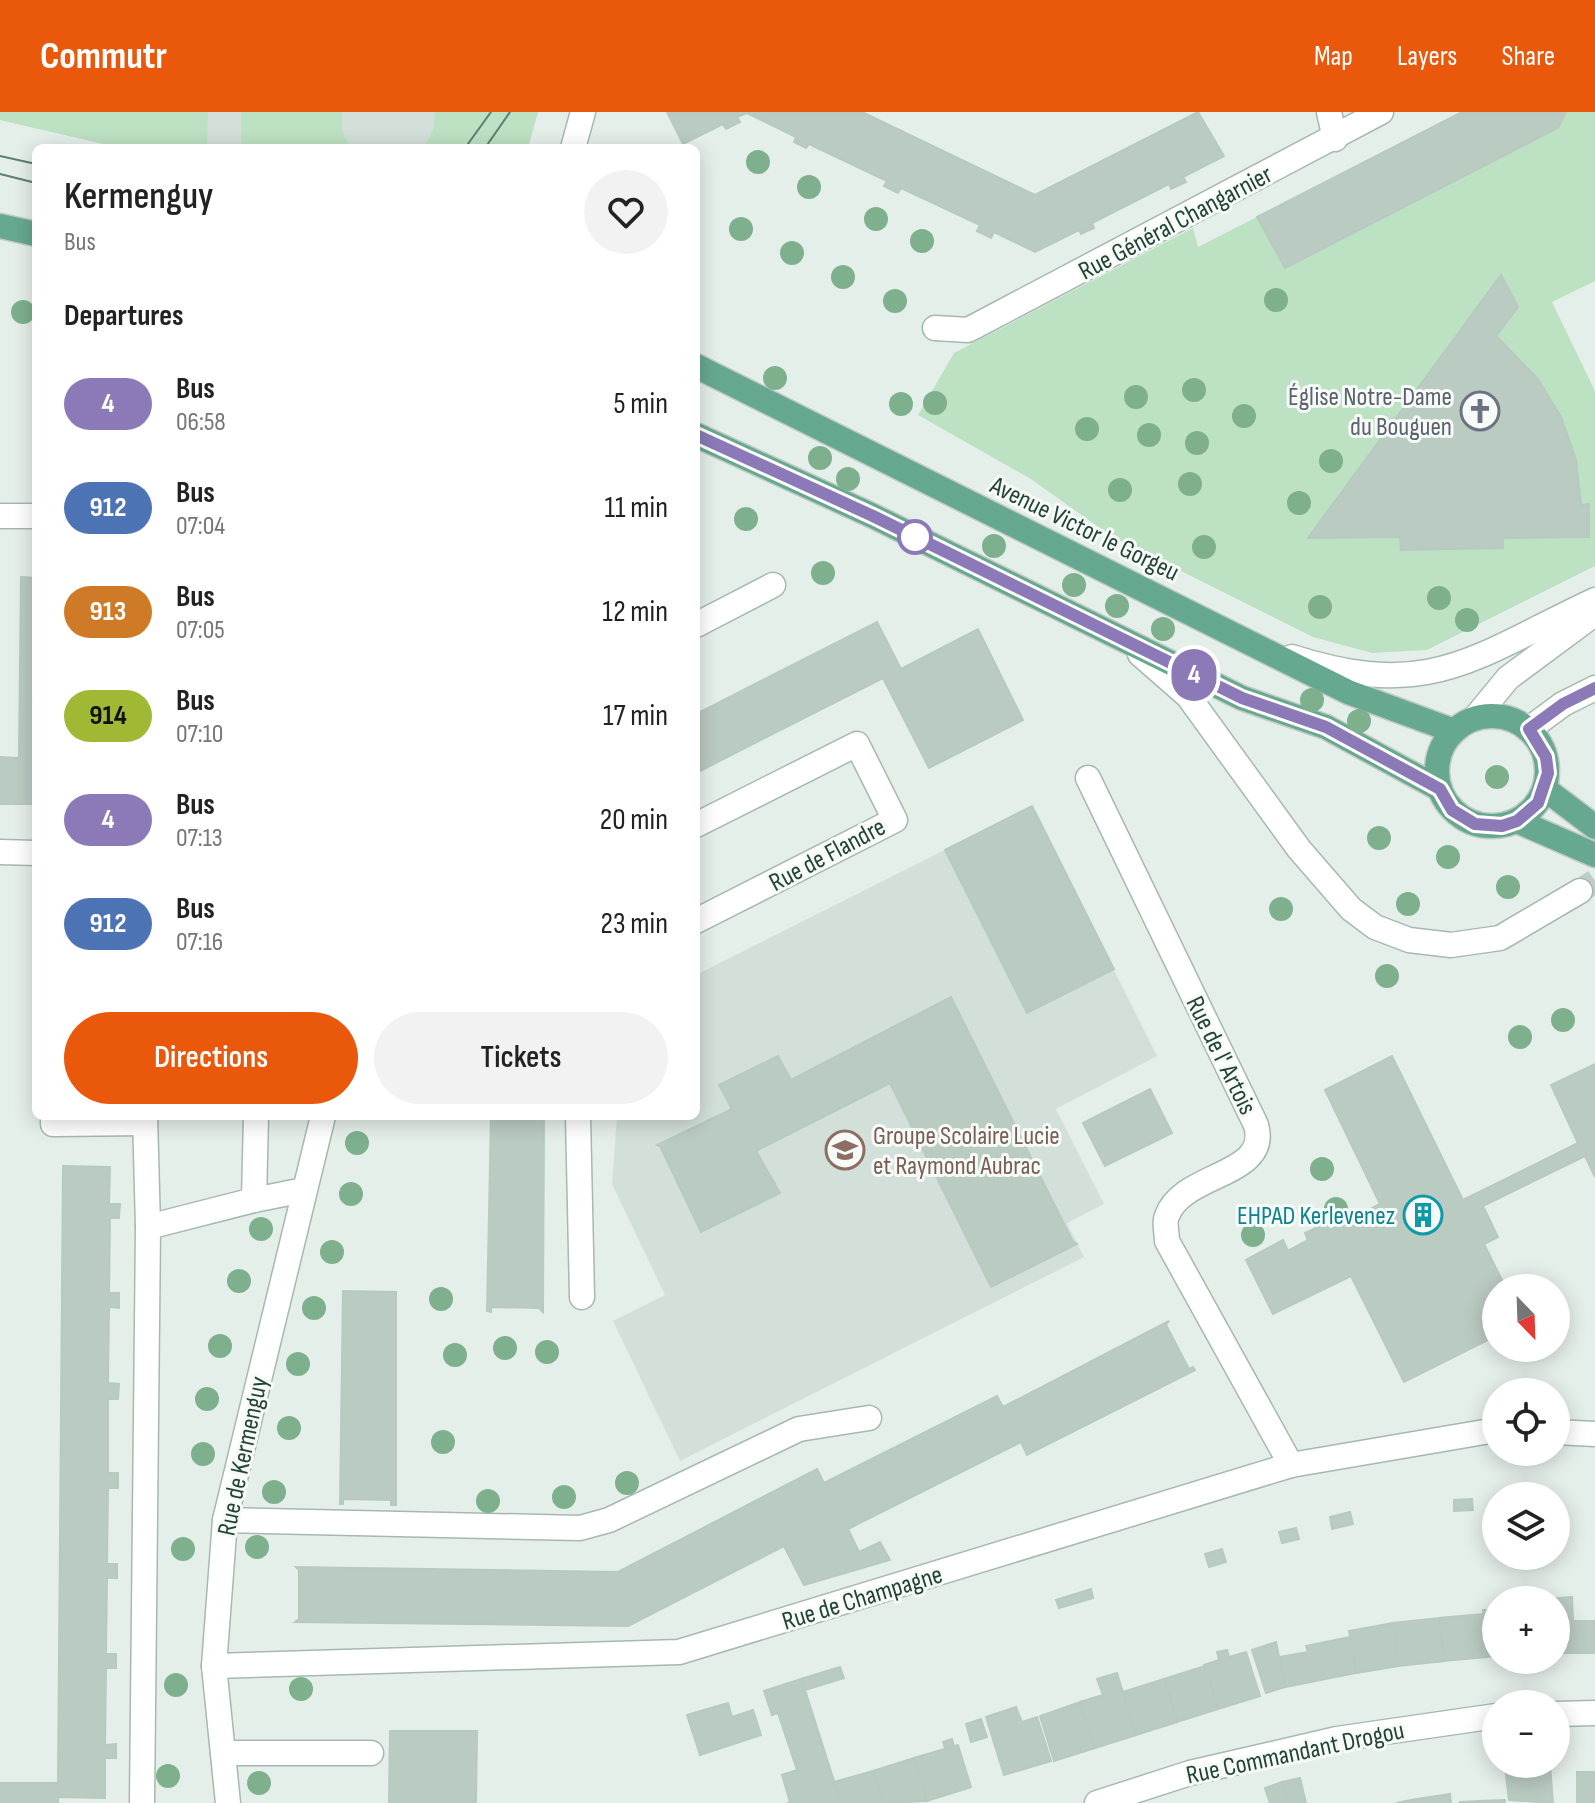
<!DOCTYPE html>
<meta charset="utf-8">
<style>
:root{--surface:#fff;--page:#f2f2f2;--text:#222;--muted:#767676;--accent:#ea580c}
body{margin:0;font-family:"Sofia Sans Condensed",sans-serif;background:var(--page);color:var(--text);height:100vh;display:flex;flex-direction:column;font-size:30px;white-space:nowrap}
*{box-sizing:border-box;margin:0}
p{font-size:26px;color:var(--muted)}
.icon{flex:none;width:44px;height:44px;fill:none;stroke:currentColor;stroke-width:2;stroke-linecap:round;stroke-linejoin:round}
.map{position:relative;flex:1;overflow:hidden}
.side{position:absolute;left:32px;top:32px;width:668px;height:976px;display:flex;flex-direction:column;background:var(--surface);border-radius:12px;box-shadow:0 4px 20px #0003}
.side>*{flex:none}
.badge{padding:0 16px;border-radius:26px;font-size:28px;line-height:52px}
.needle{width:52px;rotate:157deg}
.controls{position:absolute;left:1482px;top:1162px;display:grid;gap:16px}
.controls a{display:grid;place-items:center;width:88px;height:88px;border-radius:50%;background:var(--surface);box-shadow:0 4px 20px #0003;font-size:40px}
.map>.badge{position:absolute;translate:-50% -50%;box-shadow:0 0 0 4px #fff}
h2{padding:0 32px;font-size:30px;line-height:72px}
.round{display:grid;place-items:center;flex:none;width:84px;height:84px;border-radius:42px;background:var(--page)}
.headline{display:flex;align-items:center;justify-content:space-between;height:136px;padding:0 32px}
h1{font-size:38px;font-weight:600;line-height:60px}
.cta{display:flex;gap:16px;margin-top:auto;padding:16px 32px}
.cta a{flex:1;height:92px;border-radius:48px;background:var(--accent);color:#fff;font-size:32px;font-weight:600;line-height:92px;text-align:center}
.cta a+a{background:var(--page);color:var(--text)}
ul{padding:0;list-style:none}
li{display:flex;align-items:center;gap:24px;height:104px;padding:0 32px}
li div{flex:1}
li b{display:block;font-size:30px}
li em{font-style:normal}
li .badge{min-width:88px;font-weight:700;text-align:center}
header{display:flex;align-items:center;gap:48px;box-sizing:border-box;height:112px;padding:0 40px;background:var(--accent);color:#fff}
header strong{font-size:38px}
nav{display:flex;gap:44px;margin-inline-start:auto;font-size:28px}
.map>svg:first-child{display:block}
.built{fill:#d3dfd9}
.green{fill:#bde1c3}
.building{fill:#bacbc2;stroke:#b7cac0;stroke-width:2}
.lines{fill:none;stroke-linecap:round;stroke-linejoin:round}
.minor-tunnel{stroke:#becdc6;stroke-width:24;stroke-dasharray:24 12;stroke-linecap:butt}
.minor-casing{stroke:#a7b8b1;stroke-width:27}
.major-casing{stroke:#c1cac7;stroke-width:27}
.minor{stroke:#fff;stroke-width:24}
.major{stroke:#67a890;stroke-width:24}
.tram{stroke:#5d7e72;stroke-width:2}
.tree{fill:#7eb08d}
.line-casing{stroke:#fff;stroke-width:18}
.line{stroke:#8b7ab7;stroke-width:12}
.stop-dot{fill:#fff;stroke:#8b7ab7;stroke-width:4}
.labels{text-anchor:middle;stroke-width:6;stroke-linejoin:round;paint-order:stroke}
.street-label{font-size:26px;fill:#234337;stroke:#f7fbf8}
.worship-label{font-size:26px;fill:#5b616d;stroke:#f7fbf8;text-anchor:end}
.education-label{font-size:26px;fill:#785e54;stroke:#f7fbf8;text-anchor:start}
.culture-label{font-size:26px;fill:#0d838f;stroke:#f7fbf8;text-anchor:end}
</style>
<header>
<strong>Commutr</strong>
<nav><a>Map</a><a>Layers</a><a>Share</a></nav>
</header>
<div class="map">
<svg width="1595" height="1691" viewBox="0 0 1595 1691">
<rect width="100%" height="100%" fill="#e5efea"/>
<g class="built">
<path d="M 0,0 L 538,0 L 527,36 L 121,36 L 0,8 Z"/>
<path d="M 1032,694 L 1157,944 L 1056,997 L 1104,1092 L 1067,1111 L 1084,1145 L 680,1349 L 613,1209 L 665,1183 L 612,1072 L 617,1004 L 696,1004 L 696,863 Z"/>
</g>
<g class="green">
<path d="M 0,0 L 208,0 L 207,36 L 121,36 L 0,8 Z"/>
<path d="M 241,0 L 342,0 L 342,19 L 351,36 L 241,36 Z"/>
<path d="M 435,0 L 538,0 L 528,36 L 424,36 L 434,16 Z"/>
<path d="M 1567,0 L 1595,0 L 1595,169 L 1552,190 L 1595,279 L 1595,454 L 1427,538 L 1372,541 L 1313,525 L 1111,424 L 1031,367 L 918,303 L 954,241 L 1193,116 L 1198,135 L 1257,105 L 1285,156 L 1558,17 Z"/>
</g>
<g class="building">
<path d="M 667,0 L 862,0 L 1035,83 L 1198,0 L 1224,44 L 1183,65 L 1186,70 L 1171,77 L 1169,72 L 1092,111 L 1094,116 L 1081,122 L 1079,118 L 1035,140 L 994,120 L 991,126 L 977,119 L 980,113 L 901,76 L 898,81 L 884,74 L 887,69 L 809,32 L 806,36 L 794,30 L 796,25 L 747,1 L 737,5 L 740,10 L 726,17 L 723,12 L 683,32 Z"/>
<path d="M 1462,0 L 1566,0 L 1558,16 L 1285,156 L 1257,105 Z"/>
<path d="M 1501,163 L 1518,195 L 1496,224 L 1538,267 L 1561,305 L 1576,348 L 1581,393 L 1589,392 L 1589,425 L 1503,426 L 1503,436 L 1401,438 L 1400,425 L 1308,426 Z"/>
<path d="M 21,465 L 36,466 L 34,692 L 0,692 L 0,645 L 19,646 Z"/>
<path d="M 877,510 L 901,557 L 978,517 L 1023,608 L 929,656 L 883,566 L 696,661 L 696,602 Z"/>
<path d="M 1032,694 L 1114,857 L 1027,901 L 945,738 Z"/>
<path d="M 951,885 L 1073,1130 L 1077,1132 L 991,1175 L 890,971 L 756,1039 L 780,1081 L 701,1120 L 660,1034 L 657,1033 L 732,997 L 719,973 L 778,944 L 791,968 Z"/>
<path d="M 1392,944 L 1463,1088 L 1578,1031 L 1551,973 L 1595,952 L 1595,1065 L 1585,1044 L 1483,1094 L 1498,1125 L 1484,1132 L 1506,1176 L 1496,1176 L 1496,1224 L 1404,1270 L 1351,1164 L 1273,1202 L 1246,1148 L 1283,1128 L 1288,1139 L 1308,1128 L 1305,1121 L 1326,1111 L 1330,1118 L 1380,1092 L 1325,978 Z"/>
<path d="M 1150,977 L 1172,1021 L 1105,1054 L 1083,1011 Z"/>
<path d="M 491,1004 L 544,1004 L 543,1200 L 539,1196 L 491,1195 L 491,1200 L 487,1199 Z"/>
<path d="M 63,1054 L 110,1055 L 109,1092 L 120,1092 L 119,1106 L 110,1106 L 109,1181 L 119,1181 L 119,1196 L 109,1195 L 108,1271 L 119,1272 L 118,1287 L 108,1287 L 108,1361 L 118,1361 L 118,1376 L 108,1376 L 107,1452 L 117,1452 L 117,1466 L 107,1466 L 106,1542 L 116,1542 L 116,1556 L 106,1556 L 105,1633 L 116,1632 L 116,1646 L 105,1646 L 105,1686 L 58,1685 L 58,1691 L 0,1691 L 0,1671 L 58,1671 Z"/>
<path d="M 343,1179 L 396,1180 L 396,1393 L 391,1393 L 391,1388 L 343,1387 L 343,1392 L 340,1392 Z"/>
<path d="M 1169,1209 L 1166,1213 L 1189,1257 L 1193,1255 L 1195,1258 L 1027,1343 L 1021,1330 L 848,1417 L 859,1440 L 880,1430 L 890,1448 L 804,1473 L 784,1434 L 628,1514 L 295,1510 L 299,1507 L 299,1458 L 296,1455 L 618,1460 L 817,1357 L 824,1371 L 997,1284 L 1003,1295 Z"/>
<path d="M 1472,1387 L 1473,1398 L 1454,1399 L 1454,1388 Z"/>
<path d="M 1350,1400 L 1353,1412 L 1332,1417 L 1330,1405 Z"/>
<path d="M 1296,1416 L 1299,1427 L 1282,1431 L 1279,1420 Z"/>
<path d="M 1222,1437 L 1226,1450 L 1209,1455 L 1205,1442 Z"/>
<path d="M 1091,1477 L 1093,1486 L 1059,1496 L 1056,1488 Z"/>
<path d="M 1572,1485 L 1573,1509 L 1595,1509 L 1595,1541 L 1556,1541 L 1556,1488 L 1530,1488 Z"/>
<path d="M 1483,1498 L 1496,1498 L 1496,1544 L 1487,1545 Z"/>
<path d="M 1483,1502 L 1487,1545 L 1444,1549 L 1439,1506 Z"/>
<path d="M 1439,1506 L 1444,1549 L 1399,1554 L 1393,1511 Z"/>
<path d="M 1393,1511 L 1399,1554 L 1356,1561 L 1349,1519 Z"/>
<path d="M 1350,1525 L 1356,1561 L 1285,1575 L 1279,1545 L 1308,1540 L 1306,1534 Z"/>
<path d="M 1276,1530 L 1285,1575 L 1266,1581 L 1252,1538 Z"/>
<path d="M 1227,1538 L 1229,1545 L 1246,1540 L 1260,1584 L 1218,1597 L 1204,1553 L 1219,1548 L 1217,1540 Z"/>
<path d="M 1205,1554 L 1218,1597 L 1177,1610 L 1164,1567 Z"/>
<path d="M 840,1555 L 844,1566 L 805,1578 L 801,1567 Z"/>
<path d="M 1117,1561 L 1136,1623 L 1095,1636 L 1080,1590 L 1103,1583 L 1097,1567 Z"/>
<path d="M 801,1567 L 805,1578 L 841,1691 L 787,1691 L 790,1690 L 782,1663 L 797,1658 L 778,1601 L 772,1603 L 764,1579 Z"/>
<path d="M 1164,1567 L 1177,1610 L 1136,1623 L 1123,1580 Z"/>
<path d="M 1080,1590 L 1095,1636 L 1054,1649 L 1040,1604 Z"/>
<path d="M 728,1591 L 732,1605 L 753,1598 L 761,1623 L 700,1643 L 687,1603 Z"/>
<path d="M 1016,1595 L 1022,1610 L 1037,1605 L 1051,1649 L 1004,1663 L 986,1605 Z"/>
<path d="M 981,1607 L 987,1625 L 971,1630 L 966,1612 Z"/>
<path d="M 390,1619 L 477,1619 L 476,1691 L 389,1691 Z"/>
<path d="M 952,1627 L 954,1634 L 945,1636 L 943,1630 Z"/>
<path d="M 958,1633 L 971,1675 L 927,1689 L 914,1646 Z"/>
<path d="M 914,1646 L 927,1689 L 884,1691 L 873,1659 Z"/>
<path d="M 1550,1652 L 1553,1691 L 1509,1688 L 1505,1655 Z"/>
<path d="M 873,1659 L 884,1691 L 841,1691 L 834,1670 Z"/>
<rect x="1577" y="1660" width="18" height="31"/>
<path d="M 1300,1666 L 1306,1691 L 1288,1691 L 1282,1670 Z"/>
<path d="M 1282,1670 L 1288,1691 L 1270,1691 L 1265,1676 Z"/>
<path d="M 1450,1682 L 1451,1691 L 1396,1691 L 1411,1688 Z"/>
<path d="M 1505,1688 L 1505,1691 L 1459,1690 L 1479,1689 Z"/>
</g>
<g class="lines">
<path class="minor-tunnel" d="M 1580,779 L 1595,769"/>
<defs>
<g id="minor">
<path d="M 1329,0 L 1335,27"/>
<path d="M 573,36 L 583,0"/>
<path d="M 935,216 L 968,218 L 1381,0"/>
<path d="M 0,404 L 36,404"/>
<path d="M 696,513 L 773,473"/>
<path d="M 1140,542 L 1188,584 L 1299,737 L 1351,797 L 1375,815 L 1409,828 L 1451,833 L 1500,826 L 1580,779"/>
<path d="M 1292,545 C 1431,590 1475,544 1595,488"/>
<path d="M 1475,606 L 1508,566 L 1593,503"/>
<path d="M 1529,617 L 1563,592 L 1595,576"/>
<path d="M 1088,666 L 1256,1013 C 1271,1065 1182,1060 1167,1104 C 1164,1110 1167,1122 1167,1129 L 1291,1353"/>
<path d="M 696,713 L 857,632 L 895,708 L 696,809"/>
<path d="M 0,740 L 36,741"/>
<path d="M 53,1004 L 53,1012 L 145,1011"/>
<path d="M 145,1004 L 148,1115"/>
<path d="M 578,1004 L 582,1185"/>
<path d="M 254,1088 L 304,1078"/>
<path d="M 1556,1320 L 1595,1322"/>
<path d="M 225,1408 L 580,1416 L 609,1408 L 799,1317 L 869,1306"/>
<path d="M 214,1554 L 679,1540 L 1291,1353 L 1496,1318"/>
<path d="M 1556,1602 L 1595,1601"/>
<path d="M 223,1641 L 371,1641"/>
<path d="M 142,1691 L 148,1115 L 254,1088 L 256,1004"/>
<path d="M 228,1691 L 214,1554 L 225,1408 L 323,1004"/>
<path d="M 1097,1691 L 1190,1661 L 1337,1627 L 1496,1604"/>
</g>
<g id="major">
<path d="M 0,114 L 36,122"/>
<path d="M 696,254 L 1348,580 L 1454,619"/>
<path d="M 696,323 L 873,404 L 1242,586 L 1326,615 L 1440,677"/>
<circle cx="1492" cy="659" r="55"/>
<path d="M 1545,677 L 1595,715"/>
<path d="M 1517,709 L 1595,743"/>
</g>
</defs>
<use href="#minor" class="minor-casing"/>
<use href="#major" class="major-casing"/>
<use href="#minor" class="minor"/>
<use href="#major" class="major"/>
<g class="tram">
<path d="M 465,36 L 491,0"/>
<path d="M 485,36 L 510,0"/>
<path d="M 0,44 L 36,52"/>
<path d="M 0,62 L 36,71"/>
</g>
</g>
<g class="tree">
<circle cx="758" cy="50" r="12"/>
<circle cx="809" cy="75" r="12"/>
<circle cx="876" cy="107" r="12"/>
<circle cx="741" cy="117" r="12"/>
<circle cx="922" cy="129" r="12"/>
<circle cx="792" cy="141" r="12"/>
<circle cx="843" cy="165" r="12"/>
<circle cx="1276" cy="188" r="12"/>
<circle cx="895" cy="189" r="12"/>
<circle cx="23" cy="200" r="12"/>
<circle cx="775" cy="266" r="12"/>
<circle cx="1194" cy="278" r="12"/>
<circle cx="1136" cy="285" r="12"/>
<circle cx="935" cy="291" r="12"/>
<circle cx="901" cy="292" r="12"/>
<circle cx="1244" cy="304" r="12"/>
<circle cx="1087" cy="317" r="12"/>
<circle cx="1149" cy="323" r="12"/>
<circle cx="1197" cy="331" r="12"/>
<circle cx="820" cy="346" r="12"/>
<circle cx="1331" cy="349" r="12"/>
<circle cx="848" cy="367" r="12"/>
<circle cx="1190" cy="372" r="12"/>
<circle cx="1120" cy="378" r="12"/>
<circle cx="1299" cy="391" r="12"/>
<circle cx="746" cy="407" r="12"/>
<circle cx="994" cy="434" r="12"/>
<circle cx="1204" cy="435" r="12"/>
<circle cx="823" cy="461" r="12"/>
<circle cx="1074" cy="473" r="12"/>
<circle cx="1439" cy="486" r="12"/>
<circle cx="1117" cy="494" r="12"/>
<circle cx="1320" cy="495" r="12"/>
<circle cx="1467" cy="508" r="12"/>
<circle cx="1163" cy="517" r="12"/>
<circle cx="1312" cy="588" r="12"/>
<circle cx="1359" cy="609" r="12"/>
<circle cx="1497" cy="665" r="12"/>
<circle cx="1379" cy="726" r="12"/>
<circle cx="1448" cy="745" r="12"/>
<circle cx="1508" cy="775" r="12"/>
<circle cx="1408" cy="792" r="12"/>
<circle cx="1281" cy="797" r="12"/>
<circle cx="1387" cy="864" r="12"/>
<circle cx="1563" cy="908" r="12"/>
<circle cx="1520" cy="925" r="12"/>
<circle cx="357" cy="1031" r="12"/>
<circle cx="1322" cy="1057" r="12"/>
<circle cx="351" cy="1082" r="12"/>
<circle cx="1336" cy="1097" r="12"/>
<circle cx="261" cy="1117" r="12"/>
<circle cx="1253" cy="1123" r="12"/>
<circle cx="332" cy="1140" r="12"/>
<circle cx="239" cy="1169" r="12"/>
<circle cx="441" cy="1187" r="12"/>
<circle cx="314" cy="1196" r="12"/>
<circle cx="220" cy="1234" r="12"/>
<circle cx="505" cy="1236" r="12"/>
<circle cx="547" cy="1240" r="12"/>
<circle cx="455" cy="1243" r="12"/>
<circle cx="298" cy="1252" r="12"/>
<circle cx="207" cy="1287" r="12"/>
<circle cx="289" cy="1316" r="12"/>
<circle cx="443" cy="1330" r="12"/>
<circle cx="203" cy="1342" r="12"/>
<circle cx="627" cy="1371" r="12"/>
<circle cx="274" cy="1380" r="12"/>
<circle cx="564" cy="1385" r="12"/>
<circle cx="488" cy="1389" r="12"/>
<circle cx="257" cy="1435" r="12"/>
<circle cx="183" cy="1437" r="12"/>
<circle cx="176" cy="1573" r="12"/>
<circle cx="301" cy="1577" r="12"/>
<circle cx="168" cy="1664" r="12"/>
<circle cx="259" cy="1671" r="12"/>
</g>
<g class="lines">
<defs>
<path id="line" d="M 696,323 L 873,404 L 1242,586 L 1326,615 L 1440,677 L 1452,698 L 1475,712 L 1502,714 L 1517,709 L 1538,691 L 1548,661 L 1546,645 L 1529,617 L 1563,592 L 1595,576"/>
</defs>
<use href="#line" class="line-casing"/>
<use href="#line" class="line"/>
</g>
<defs>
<symbol id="church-ring" viewBox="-11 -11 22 22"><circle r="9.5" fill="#f7fbf8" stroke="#6b7280" stroke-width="1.5"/><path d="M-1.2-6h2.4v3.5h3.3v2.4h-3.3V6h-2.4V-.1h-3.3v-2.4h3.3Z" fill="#6b7280"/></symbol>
<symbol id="school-ring" viewBox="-11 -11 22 22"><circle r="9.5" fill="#f7fbf8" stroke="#8d6e63" stroke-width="1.5"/><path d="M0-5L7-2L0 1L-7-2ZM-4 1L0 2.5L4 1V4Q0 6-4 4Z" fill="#8d6e63"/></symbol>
<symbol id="building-ring" viewBox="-11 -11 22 22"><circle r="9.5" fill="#f7fbf8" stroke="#0f9aa8" stroke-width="1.5"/><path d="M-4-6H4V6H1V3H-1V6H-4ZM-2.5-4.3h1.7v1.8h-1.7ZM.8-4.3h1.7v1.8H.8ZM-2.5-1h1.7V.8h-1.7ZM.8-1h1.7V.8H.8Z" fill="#0f9aa8"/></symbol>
</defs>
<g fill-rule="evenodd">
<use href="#church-ring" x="1458" y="277" width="44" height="44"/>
<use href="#school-ring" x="823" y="1016" width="44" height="44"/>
<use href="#building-ring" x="1401" y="1081" width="44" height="44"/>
</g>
<circle class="stop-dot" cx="915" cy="425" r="16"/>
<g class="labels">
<g class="street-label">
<text transform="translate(1175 110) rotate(-28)" y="9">Rue Général Changarnier</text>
<text transform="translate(1085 416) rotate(26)" y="9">Avenue Victor le Gorgeu</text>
<text transform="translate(827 742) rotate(-28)" y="9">Rue de Flandre</text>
<text transform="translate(1222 943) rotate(64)" y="9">Rue de l' Artois</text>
<text transform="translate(242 1344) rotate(-78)" y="9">Rue de Kermenguy</text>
<text transform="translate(862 1485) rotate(-17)" y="9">Rue de Champagne</text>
<text transform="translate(1295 1640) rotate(-12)" y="9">Rue Commandant Drogou</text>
</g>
<g class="worship-label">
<text x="1452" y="293">Église Notre-Dame<tspan x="1452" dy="30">du Bouguen</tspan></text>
</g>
<g class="education-label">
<text x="873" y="1032">Groupe Scolaire Lucie<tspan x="873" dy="30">et Raymond Aubrac</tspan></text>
</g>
<g class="culture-label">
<text x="1395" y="1112">EHPAD Kerlevenez</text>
</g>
</g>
</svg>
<div class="controls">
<a><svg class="needle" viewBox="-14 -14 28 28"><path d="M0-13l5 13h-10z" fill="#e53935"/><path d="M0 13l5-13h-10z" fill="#767676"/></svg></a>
<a><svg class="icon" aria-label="locate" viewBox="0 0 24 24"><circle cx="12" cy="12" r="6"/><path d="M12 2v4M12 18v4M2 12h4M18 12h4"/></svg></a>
<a><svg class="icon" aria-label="layers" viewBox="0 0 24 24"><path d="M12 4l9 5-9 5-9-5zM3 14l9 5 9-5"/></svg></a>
<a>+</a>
<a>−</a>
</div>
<b class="badge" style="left:1194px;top:563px;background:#8b7ab7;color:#fff">4</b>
<section class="side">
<div class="headline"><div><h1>Kermenguy</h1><p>Bus</p></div><a class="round"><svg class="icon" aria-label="heart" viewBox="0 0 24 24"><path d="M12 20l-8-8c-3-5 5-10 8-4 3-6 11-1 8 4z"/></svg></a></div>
<h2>Departures</h2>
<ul>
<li><span class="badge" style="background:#8b7ab7;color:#fff">4</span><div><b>Bus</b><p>06:58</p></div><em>5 min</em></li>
<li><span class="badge" style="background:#4c74b5;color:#fff">912</span><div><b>Bus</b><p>07:04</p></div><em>11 min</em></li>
<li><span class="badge" style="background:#cf7a26;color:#fff">913</span><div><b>Bus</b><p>07:05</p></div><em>12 min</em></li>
<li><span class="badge" style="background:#9fb935;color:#111">914</span><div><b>Bus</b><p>07:10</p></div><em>17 min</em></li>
<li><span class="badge" style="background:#8b7ab7;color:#fff">4</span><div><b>Bus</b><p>07:13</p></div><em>20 min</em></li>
<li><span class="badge" style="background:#4c74b5;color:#fff">912</span><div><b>Bus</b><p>07:16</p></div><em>23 min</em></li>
</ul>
<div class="cta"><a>Directions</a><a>Tickets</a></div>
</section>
</div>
